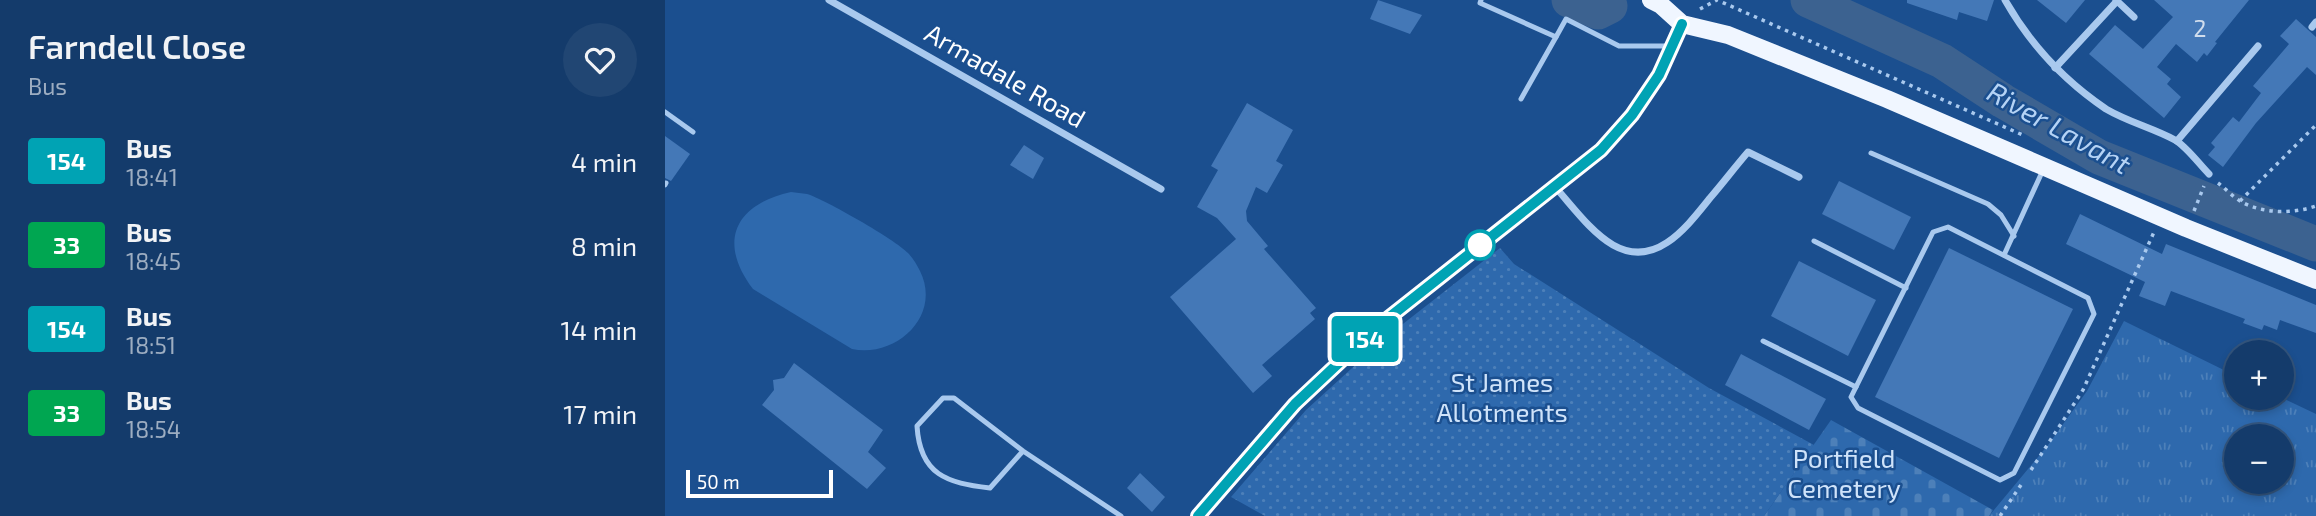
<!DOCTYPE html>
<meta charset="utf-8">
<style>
:root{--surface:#143b6b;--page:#214673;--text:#f1f3f6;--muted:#9dadc1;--line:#33557e}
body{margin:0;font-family:"Exo 2",sans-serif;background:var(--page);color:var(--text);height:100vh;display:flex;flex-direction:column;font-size:26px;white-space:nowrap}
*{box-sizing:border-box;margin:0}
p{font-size:23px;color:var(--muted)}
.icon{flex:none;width:38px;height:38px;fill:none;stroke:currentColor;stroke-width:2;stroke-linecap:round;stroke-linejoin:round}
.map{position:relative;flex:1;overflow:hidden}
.sheet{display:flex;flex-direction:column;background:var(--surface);width:665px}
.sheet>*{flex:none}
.badge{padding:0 14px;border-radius:5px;font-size:24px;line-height:46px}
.buttons{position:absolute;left:1559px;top:340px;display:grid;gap:14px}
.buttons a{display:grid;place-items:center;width:70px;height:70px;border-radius:50%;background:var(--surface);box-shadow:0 4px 10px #0003,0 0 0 2px var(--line);font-size:35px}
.scale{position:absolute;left:21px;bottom:18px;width:147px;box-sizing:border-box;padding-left:7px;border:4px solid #fff;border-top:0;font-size:19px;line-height:24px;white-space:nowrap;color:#fff;-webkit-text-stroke:5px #1b4f8f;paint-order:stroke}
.map>.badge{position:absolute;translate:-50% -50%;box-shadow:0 0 0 4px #fff}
.round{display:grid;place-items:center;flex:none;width:74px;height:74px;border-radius:37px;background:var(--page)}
.headline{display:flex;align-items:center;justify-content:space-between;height:119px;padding:0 28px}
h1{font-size:33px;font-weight:600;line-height:52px}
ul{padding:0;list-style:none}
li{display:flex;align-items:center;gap:21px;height:84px;padding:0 28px}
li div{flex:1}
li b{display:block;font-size:26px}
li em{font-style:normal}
li .badge{min-width:77px;font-weight:700;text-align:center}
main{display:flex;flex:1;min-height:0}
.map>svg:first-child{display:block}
.grass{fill:url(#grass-tufts);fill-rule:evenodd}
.cemetery{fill:url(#cemetery-stones)}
.garden{fill:url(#garden-dots)}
.pitch{fill:#2e69ad}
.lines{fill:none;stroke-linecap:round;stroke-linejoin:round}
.river{stroke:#3c6290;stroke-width:35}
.building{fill:#4478b7}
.path{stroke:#a9c9ee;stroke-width:3.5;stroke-dasharray:3.5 5;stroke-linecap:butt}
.service{stroke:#a9c9ee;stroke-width:5}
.minor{stroke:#a9c9ee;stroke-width:7}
.tertiary{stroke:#a9c9ee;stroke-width:12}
.primary{stroke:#f0f6ff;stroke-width:18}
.line-casing{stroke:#fff;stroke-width:16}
.line{stroke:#00a3b4;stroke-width:10}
.stop-dot{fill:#fff;stroke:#00a3b4;stroke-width:3.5}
.labels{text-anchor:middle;stroke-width:5;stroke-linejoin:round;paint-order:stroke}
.number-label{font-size:23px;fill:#d0dded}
.street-label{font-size:26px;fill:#fff;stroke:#1b4f8f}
.park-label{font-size:26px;fill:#cfe3fa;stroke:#1b4f8f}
.water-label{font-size:28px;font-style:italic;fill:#b5d3f5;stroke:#1b4f8f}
</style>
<main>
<section class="sheet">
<div class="headline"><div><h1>Farndell Close</h1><p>Bus</p></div><a class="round"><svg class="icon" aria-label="heart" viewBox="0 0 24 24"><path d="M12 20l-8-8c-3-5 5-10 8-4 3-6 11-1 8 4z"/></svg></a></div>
<ul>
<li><span class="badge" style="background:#00a3b4;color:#fff">154</span><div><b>Bus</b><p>18:41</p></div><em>4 min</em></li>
<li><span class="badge" style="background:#00a651;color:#fff">33</span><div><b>Bus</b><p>18:45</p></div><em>8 min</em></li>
<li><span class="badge" style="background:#00a3b4;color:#fff">154</span><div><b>Bus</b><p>18:51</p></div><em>14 min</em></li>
<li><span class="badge" style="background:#00a651;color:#fff">33</span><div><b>Bus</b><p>18:54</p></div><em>17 min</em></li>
</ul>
</section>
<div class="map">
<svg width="1651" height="516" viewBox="0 0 1651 516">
<defs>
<pattern id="grass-tufts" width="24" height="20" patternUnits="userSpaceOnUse" patternTransform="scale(1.75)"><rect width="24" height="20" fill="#2e69ad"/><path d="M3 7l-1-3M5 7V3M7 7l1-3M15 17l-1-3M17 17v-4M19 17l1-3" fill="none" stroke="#4d80b9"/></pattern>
<pattern id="cemetery-stones" width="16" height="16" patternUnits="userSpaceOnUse" patternTransform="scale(1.75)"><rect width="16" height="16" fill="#2e69ad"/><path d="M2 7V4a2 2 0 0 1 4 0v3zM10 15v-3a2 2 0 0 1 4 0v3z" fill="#4d80b9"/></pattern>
<pattern id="garden-dots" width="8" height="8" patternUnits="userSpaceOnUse" patternTransform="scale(1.75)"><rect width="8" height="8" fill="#2e69ad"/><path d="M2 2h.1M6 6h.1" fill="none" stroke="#4d80b9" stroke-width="1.8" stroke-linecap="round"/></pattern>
</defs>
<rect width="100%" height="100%" fill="#1b4f8f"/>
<path class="grass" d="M 1459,321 L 1571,376 L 1572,397 L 1615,397 L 1651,414 L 1651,516 L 1324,516 L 1383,445 L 1422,391 ZM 1572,436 L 1617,436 L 1617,481 L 1572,481 Z"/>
<path class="cemetery" d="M 1166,420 L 1328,510 L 1324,516 L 1099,516 Z"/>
<path class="garden" d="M 835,248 L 849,264 L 1044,388 L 1149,445 L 1099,516 L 600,516 L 566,497 L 641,410 L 720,338 Z"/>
<path class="pitch" d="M 126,192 C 131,193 137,193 142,194 C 159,199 231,240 243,253 C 248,258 252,265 255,271 C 277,315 232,358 187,349 L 88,289 C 52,242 70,204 126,192 Z"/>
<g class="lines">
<g class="river">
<path d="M 904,0 L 933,12 L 945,6"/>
<path d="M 1143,0 L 1277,61 L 1338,101 L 1434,157 L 1651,244"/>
</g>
</g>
<g class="building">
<path d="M 713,0 L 757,15 L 745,34 L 705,19 Z"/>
<path d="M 1242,0 L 1329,0 L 1322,21 L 1294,12 L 1292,20 L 1242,3 Z"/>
<path d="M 1372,0 L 1420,0 L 1401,23 Z"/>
<path d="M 1489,0 L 1584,0 L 1550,42 L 1552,43 L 1542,56 L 1539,53 L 1532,62 L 1511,44 L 1492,67 L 1506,79 L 1502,84 L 1516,97 L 1499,118 L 1424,54 L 1450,25 L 1478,49 L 1508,17 Z"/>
<path d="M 1631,19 L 1651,37 L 1651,75 L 1642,67 L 1591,123 L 1558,167 L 1543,155 L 1550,147 L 1546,143 L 1568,117 L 1574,122 L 1596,93 L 1588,86 L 1624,44 L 1615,36 Z"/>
<path d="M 582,103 L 628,130 L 611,161 L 618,165 L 602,193 L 591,187 L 581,211 L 582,221 L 603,246 L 599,249 L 651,308 L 645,313 L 650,319 L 597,365 L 607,376 L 588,393 L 505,297 L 571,239 L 552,218 L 532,207 L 553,170 L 546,166 Z"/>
<path d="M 0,136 L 25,154 L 6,181 L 0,178 Z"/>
<path d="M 359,145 L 379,158 L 368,179 L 345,165 Z"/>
<path d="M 1174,181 L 1246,217 L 1229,250 L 1157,214 Z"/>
<path d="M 1415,214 L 1497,254 L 1501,244 L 1651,305 L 1651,333 L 1615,320 L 1612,330 L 1599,325 L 1597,330 L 1578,323 L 1580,319 L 1506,291 L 1500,306 L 1474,296 L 1480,282 L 1401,244 Z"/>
<path d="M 1284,248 L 1408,309 L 1334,458 L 1210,397 Z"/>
<path d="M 1134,261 L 1211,300 L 1183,356 L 1106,316 Z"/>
<path d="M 1076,354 L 1161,399 L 1144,430 L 1060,385 Z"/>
<path d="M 129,363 L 218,430 L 203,452 L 221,468 L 202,489 L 97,405 L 109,390 L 108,380 L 119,378 Z"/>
<path d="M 475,473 L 500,497 L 487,512 L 462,488 Z"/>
</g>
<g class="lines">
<g class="path">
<path d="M 1035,9 L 1052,0 L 1360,136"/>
<path d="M 1553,183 C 1560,188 1567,196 1575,201 C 1597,214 1628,214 1651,206"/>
<path d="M 1575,201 L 1651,125"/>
<path d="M 1529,211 L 1539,186"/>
<path d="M 1366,470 L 1418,390 L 1489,232"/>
<path d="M 1335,516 L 1358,482"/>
</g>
<g class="service">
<path d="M 816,0 L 815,3 L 891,37 L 901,19 L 954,46 L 1007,46"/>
<path d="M 856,99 L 891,37"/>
<path d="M 0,112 L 28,132"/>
<path d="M 1206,153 L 1323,204 L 1336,215 L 1349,236"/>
<path d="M 0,185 L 1,183"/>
<path d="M 1283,227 L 1423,298 L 1429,314 L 1349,473 L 1335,480 L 1193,408 L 1186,397 L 1268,232 Z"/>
<path d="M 1149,241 L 1241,288"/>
<path d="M 1339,255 L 1378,170"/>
<path d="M 1098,341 L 1191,387"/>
<path d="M 358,451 L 325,488 C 282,483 255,475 252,426 L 278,398 L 289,398 L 358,451 L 456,516"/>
</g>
<g class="minor">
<path d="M 164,0 L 496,189"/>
<path d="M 1340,0 C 1365,44 1398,80 1441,109 C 1463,122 1488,128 1510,140 C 1522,147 1534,164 1544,174"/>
<path d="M 1451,0 L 1469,17"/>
<path d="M 1647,27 L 1651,22"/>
<path d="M 1390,68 L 1452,1"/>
<path d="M 1512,141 L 1593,46"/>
<path d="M 891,188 C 908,207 926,232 948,245 C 990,269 1021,228 1045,198 C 1058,183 1070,167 1083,152 L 1134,177"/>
</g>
<path class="tertiary" d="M 533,516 L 630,404 L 712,327 L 936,150 L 967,115 L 994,75 L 1017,24"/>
<path class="primary" d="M 986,0 L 996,5 L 1017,24 L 1063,35 L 1222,99 L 1521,228 L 1651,280"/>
</g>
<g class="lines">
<defs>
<path id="line" d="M 533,516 L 630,404 L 712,327 L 936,150 L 967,115 L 994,75 L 1017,24"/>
</defs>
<use href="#line" class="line-casing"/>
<use href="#line" class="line"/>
</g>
<circle class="stop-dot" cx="815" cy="245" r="14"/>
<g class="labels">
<g class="number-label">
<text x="1535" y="37">2</text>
</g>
<g class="street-label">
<text transform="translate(340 76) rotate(30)" y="9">Armadale Road</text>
</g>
<g class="park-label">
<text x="837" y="392">St James<tspan x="837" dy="30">Allotments</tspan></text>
<text x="1179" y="468">Portfield<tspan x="1179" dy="30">Cemetery</tspan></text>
</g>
<g class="water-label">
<text transform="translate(1394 128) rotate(29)" y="10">River Lavant</text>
</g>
</g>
</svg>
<div class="buttons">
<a>+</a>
<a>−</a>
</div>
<div class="scale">50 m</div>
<b class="badge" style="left:700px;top:339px;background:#00a3b4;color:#fff">154</b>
</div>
</main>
